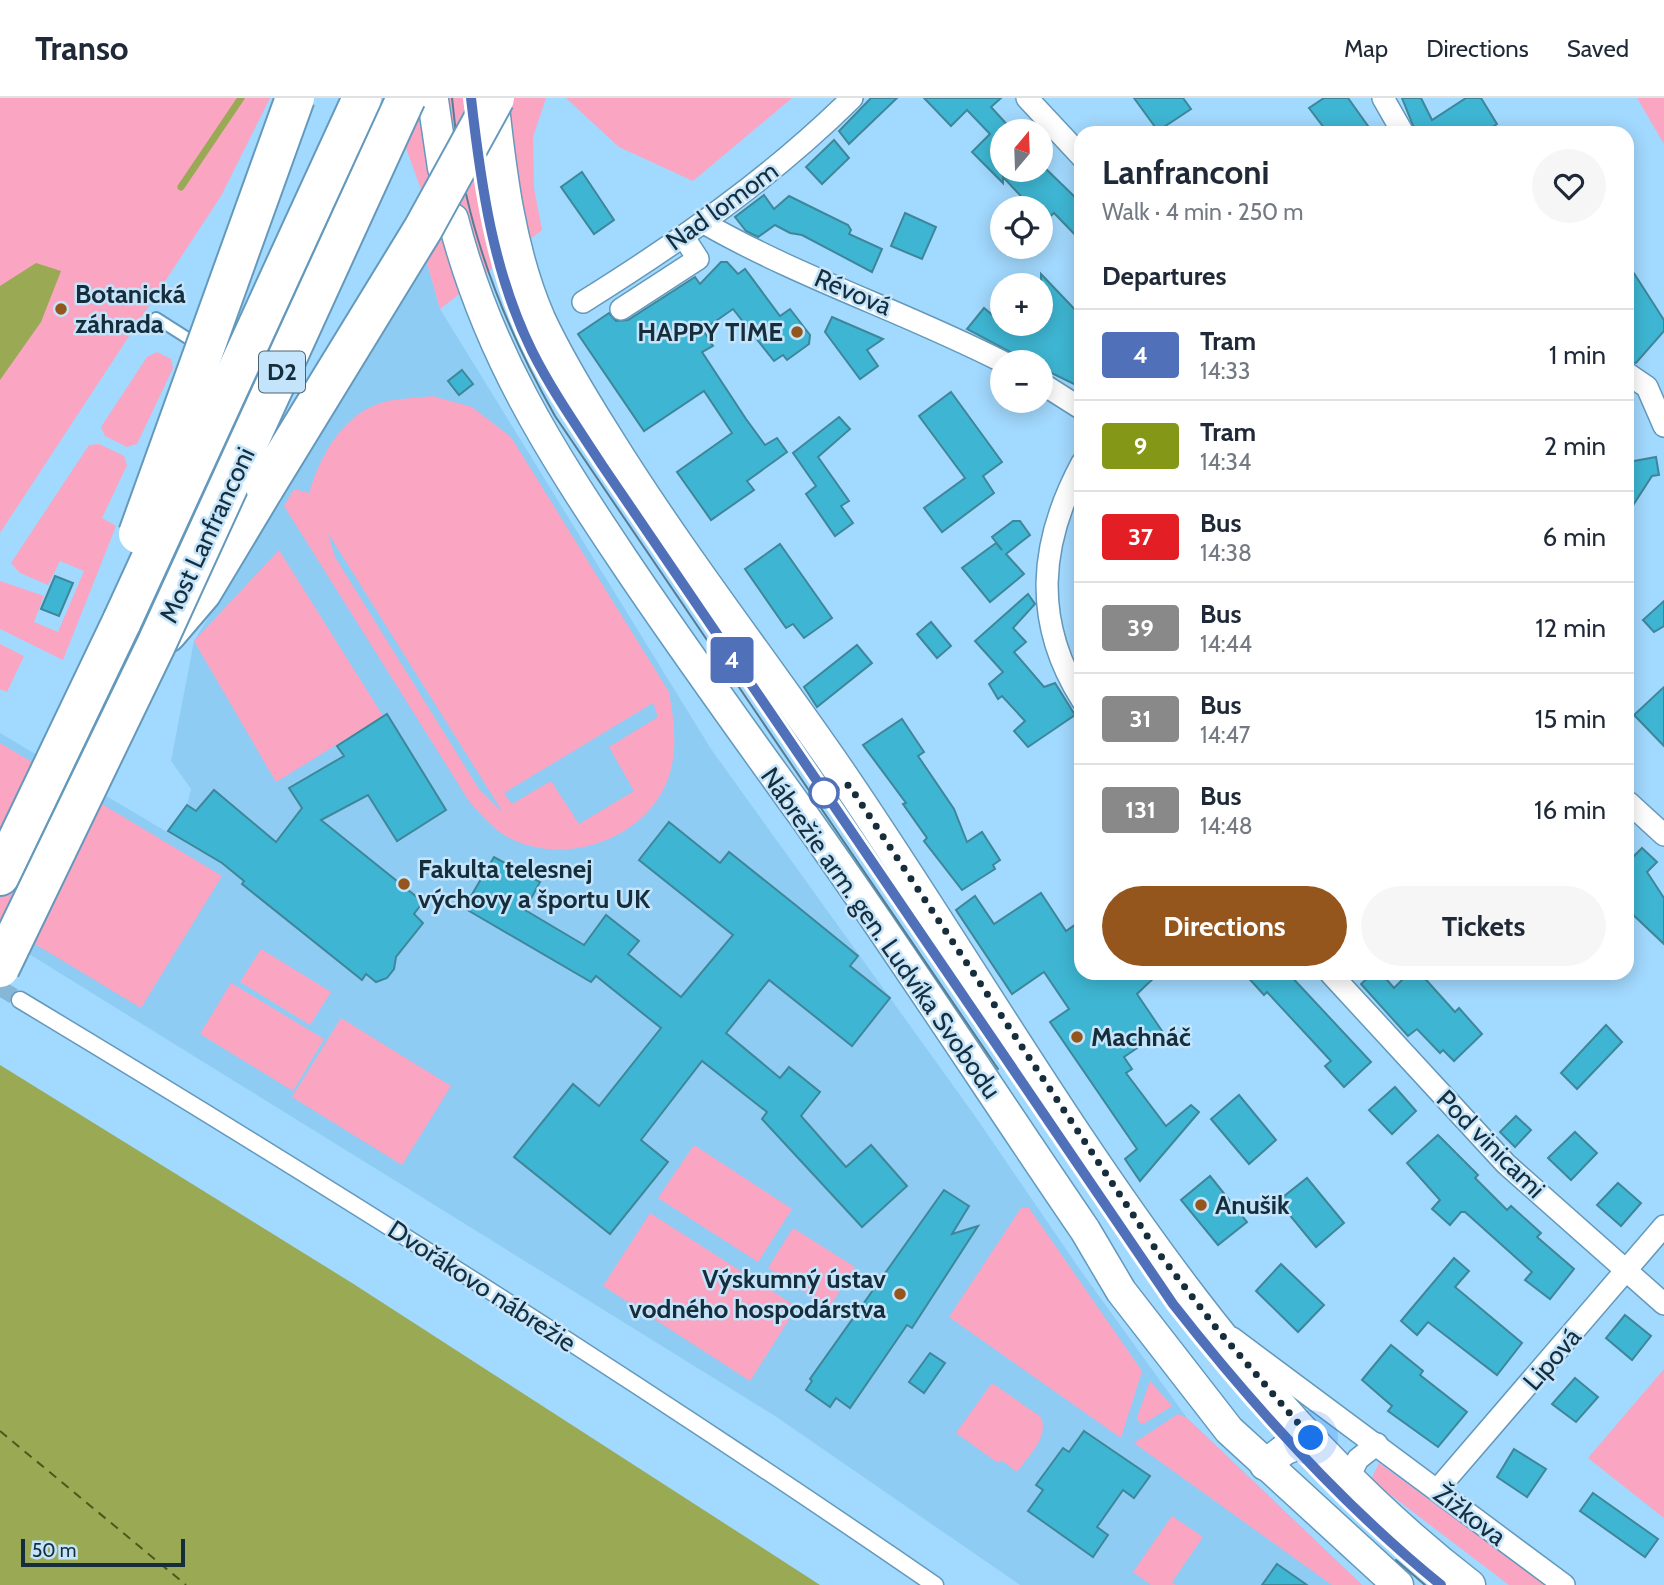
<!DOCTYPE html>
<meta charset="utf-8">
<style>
:root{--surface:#fff;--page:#f6f6f7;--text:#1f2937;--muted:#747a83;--line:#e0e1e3;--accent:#95561d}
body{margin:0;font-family:Cabin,sans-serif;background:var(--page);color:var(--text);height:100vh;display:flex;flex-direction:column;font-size:26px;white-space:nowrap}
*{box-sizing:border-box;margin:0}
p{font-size:23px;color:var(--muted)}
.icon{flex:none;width:38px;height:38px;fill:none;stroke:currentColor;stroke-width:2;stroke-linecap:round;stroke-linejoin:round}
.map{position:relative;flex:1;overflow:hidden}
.details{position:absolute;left:1074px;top:28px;width:560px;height:854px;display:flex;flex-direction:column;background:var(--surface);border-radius:21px;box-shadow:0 4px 18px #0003}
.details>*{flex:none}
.badge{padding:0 14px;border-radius:5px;font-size:24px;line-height:46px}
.needle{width:46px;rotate:19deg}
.buttons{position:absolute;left:990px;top:21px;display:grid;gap:14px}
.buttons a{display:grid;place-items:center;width:63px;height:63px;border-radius:50%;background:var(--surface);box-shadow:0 4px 18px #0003;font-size:35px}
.scale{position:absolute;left:21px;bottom:18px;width:164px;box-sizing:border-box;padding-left:7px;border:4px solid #162d3b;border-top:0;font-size:19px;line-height:24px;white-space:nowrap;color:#162d3b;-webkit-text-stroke:5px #c3e4fa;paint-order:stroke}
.you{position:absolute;width:35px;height:35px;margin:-18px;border:5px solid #fff;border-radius:50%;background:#1a73e8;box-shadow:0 0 0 10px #1a73e833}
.map>.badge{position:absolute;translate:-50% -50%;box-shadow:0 0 0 4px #fff}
h2{padding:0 28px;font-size:26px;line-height:63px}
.round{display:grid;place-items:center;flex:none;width:74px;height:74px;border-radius:37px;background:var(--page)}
.summary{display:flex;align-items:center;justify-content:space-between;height:119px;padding:0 28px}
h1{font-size:33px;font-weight:800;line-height:52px}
.cta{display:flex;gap:14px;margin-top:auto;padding:14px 28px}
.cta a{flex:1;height:80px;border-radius:42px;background:var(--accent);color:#fff;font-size:28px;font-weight:800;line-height:80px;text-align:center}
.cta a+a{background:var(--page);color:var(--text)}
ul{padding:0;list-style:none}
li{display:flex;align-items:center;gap:21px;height:91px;padding:0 28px;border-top:2px solid var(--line)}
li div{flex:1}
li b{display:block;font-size:26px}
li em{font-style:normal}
li .badge{min-width:77px;font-weight:700;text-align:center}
header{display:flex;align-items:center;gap:42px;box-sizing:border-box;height:98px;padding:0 35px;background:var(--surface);border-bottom:2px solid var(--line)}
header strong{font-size:33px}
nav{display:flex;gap:38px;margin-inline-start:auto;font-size:24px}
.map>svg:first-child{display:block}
.built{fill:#8eccf4}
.green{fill:#faa5c2;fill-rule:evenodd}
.water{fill:#99a954}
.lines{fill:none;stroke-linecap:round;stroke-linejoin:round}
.stream{stroke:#99a954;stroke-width:7}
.ferry{stroke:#4d571a;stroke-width:2;stroke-dasharray:9 7;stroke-linecap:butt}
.building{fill:#3eb6d3;stroke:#3e8699;stroke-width:2}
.pedestrian-tunnel{stroke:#86b7d7;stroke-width:16;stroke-dasharray:16 8;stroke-linecap:butt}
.service-casing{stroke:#6499bc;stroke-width:14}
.pedestrian-casing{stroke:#6499bc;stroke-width:19}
.minor-casing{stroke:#6499bc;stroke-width:24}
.secondary-casing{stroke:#6499bc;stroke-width:33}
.motorway-casing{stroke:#6499bc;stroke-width:42}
.service{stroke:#fff;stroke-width:10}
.pedestrian{stroke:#fff;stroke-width:16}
.minor{stroke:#fff;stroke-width:21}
.secondary{stroke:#fff;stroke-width:30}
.motorway{stroke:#fff;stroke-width:38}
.tram{stroke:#567c94;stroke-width:2}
.motorway-bridge-casing{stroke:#6499bc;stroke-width:42;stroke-linecap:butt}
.motorway-bridge{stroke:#fff;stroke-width:38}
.line-casing{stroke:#fff;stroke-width:16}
.line{stroke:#5071b9;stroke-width:10}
.walk{stroke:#162d3b;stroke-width:7;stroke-dasharray:0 12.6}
.poi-dot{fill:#95561d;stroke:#c3e4fa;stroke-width:2.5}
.stop-dot{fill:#fff;stroke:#5071b9;stroke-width:3.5}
.labels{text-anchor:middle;stroke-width:5;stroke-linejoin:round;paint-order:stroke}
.shield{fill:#c3e4fa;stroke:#4a6474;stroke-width:2}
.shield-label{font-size:24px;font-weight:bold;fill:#162d3b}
.street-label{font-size:26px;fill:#162d3b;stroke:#c3e4fa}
.poi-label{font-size:26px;font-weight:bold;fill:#162d3b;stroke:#c3e4fa;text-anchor:start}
</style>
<header>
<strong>Transo</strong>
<nav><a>Map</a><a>Directions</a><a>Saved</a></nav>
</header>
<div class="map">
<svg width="1664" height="1487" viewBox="0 0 1664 1487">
<rect width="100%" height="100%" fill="#a2d9fe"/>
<path class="built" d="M 427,165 L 440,211 L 711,651 L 975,1018 L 1081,1173 L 1187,1320 L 1362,1487 L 1020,1487 L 775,1318 L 0,838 L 0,635 L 167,734 L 187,707 L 191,691 L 171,663 L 194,543 Z"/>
<g class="green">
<path d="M 0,0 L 270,0 L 221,98 L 0,435 Z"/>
<path d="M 388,0 L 546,0 L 533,39 L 534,90 L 542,132 L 440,211 L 427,165 L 427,108 Z"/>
<path d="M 566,0 L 792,0 L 693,83 L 619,49 Z"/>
<path d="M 1637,0 L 1664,0 L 1664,46 Z"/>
<path d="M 157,254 L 171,261 L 173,270 L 137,346 L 127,349 L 105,338 L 101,329 L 147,259 Z"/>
<path d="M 432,298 L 472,309 L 511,339 L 669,594 C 674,623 678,650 669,678 C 649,738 574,766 518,744 C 497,736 483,719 469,703 L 284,408 L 294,391 L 309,395 C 321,356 344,313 388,303 C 402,300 418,300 432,298 ZM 328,435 L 502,713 L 502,714 L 479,691 L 335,459 ZM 653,605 L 658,619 L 609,649 L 634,693 L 579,726 L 551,683 L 512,706 L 504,695 Z"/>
<path d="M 99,346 L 124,358 L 127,367 L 102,420 L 116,428 L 63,562 L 0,531 L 0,483 L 44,498 L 34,524 L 58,534 L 84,473 L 60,463 L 48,487 L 20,475 L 11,465 L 89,347 Z"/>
<path d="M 279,452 L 383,618 L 276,684 L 194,543 Z"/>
<path d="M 0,546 L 24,558 L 7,594 L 0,591 Z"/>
<path d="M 0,645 L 222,778 L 141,910 L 0,825 Z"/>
<path d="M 261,851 L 331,894 L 310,927 L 240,884 Z"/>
<path d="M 231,885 L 324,941 L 293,993 L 200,936 Z"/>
<path d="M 341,920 L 451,988 L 402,1067 L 292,999 Z"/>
<path d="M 694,1047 L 792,1111 L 758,1164 L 658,1100 Z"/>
<path d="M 1021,1110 L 1029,1110 L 1142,1273 L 1121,1340 L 949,1219 Z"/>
<path d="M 650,1115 L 797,1209 L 750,1283 L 603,1188 Z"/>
<path d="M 793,1130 L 855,1169 L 829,1210 L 768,1170 Z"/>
<path d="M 1664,1271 L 1664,1420 L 1588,1360 Z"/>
<path d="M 1150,1283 L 1172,1308 L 1145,1325 L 1140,1325 L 1137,1320 Z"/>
<path d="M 992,1285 L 1041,1319 C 1049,1340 1029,1357 1017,1374 L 1001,1362 L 998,1365 L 956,1335 Z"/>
<path d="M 1178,1316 L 1187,1320 L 1362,1487 L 1332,1487 L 1134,1345 Z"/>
<path d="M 1379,1365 L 1547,1487 L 1509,1487 L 1371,1382 Z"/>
<path d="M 1172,1418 L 1203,1439 L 1172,1484 L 1176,1487 L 1151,1487 L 1133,1474 Z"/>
</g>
<g class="water">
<path d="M 36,165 L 61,173 L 41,224 L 0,282 L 0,188 Z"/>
<path d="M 0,967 L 352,1185 L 820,1487 L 0,1487 Z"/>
</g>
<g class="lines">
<path class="stream" d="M 181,89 L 241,0"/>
<path class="ferry" d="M 0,1333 L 186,1487"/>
</g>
<g class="building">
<path d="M 871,0 L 897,0 L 849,46 L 839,33 Z"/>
<path d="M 924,0 L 1001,0 L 991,9 L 1012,32 L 1003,33 L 1003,72 L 1041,72 L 1043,68 L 1082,106 L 1082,144 L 1054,115 L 1045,123 L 1041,119 L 1041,110 L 1032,110 L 1003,79 L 1003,85 L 972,54 L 990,36 L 967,12 L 951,28 Z"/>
<path d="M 1134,0 L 1183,0 L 1191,11 L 1158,33 Z"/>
<path d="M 1324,0 L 1348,0 L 1373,35 L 1328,35 L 1309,10 Z"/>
<path d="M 1402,0 L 1421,0 L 1432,22 L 1466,0 L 1481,0 L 1497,26 L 1484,35 L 1416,35 Z"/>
<path d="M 834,42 L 849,60 L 822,86 L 806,69 Z"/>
<path d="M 582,74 L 614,122 L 594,136 L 561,89 Z"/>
<path d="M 764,97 L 774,111 L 789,98 L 848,127 L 851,132 L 849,136 L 882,151 L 872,174 L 802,137 L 790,135 L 775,127 L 758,139 L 746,133 L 735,119 Z"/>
<path d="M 905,115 L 936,129 L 922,161 L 891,148 Z"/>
<path d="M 721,164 L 727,164 L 738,176 L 745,171 L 780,218 L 790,211 L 810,237 L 809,246 L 787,262 L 783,257 L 774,263 L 733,211 L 703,232 L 713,248 L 702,254 L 746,321 L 765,347 L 777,340 L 787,354 L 747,383 L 754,392 L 711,422 L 677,374 L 732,335 L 704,293 L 644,333 L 578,236 L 609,215 L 616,223 L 628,222 L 695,179 L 700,186 Z"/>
<path d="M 1628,166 L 1664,222 L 1664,233 L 1636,265 L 1628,263 Z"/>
<path d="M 1041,176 L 1082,219 L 1082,290 L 1041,270 L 1041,264 L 1029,264 L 967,231 L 984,210 L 1003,226 L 1041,226 Z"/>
<path d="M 832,219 L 883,241 L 867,252 L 878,268 L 860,281 L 825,234 Z"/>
<path d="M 462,272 L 473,286 L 459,297 L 448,283 Z"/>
<path d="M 951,294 L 1002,364 L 983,378 L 994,395 L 942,434 L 924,410 L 965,380 L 919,318 Z"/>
<path d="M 839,319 L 850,331 L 818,359 L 849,403 L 841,408 L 853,425 L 835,438 L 806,396 L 816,388 L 793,355 Z"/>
<path d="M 1656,359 L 1659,377 L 1652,378 L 1628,415 L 1628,364 Z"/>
<path d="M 1013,423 L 1020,423 L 1030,437 L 1006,456 L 1024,476 L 990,504 L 962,470 L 996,445 L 1002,452 L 992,439 Z"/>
<path d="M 780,446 L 832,520 L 804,540 L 793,526 L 786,530 L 745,471 Z"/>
<path d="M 55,478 L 73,485 L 59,518 L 41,511 Z"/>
<path d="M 1028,496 L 1035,506 L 1013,530 L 1026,544 L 1014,554 L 1044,589 L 1055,585 L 1075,617 L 1028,649 L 1014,633 L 1025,623 L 1002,598 L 998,601 L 989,586 L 1003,574 L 975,543 Z"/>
<path d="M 1664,503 L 1664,528 L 1654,534 L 1643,522 Z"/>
<path d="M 931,524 L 951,548 L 937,560 L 917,536 Z"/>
<path d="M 857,547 L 872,565 L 817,609 L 804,589 Z"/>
<path d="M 1664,589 L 1664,648 L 1634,617 Z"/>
<path d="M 387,616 L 446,712 L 397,743 L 368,697 L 321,722 L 423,804 L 414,816 L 423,825 L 396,859 L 394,871 L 387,880 L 376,884 L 366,876 L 362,882 L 242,786 L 244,783 L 222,765 L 168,733 L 187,707 L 196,713 L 214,692 L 276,744 L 302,710 L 289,690 L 344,658 L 337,648 Z"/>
<path d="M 902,621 L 924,654 L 918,658 L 954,711 L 967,744 L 982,734 L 1000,762 L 993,767 L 995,771 L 962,792 L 924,743 L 927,740 L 903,706 L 906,705 L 863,647 Z"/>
<path d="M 669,724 L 720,765 L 729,754 L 793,805 L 858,858 L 850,868 L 890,900 L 852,948 L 769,882 L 726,935 L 780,980 L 789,969 L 820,994 L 801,1018 L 846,1069 L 871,1047 L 907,1088 L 862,1129 L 762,1021 L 767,1014 L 702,963 L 641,1042 L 668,1064 L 610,1136 L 514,1059 L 573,986 L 599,1008 L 661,930 L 596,878 L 591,884 L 464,810 L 494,759 L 540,784 L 525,812 L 584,847 L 606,817 L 639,843 L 628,856 L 681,899 L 733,837 L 639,762 Z"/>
<path d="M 1642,750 L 1657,764 L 1647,774 L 1664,800 L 1664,846 L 1628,812 L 1628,764 Z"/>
<path d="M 1041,795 L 1066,833 L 1082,822 L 1082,875 L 1159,875 L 1137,896 L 1162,933 L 1124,959 L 1132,971 L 1126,975 L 1166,1028 L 1191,1007 L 1199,1014 L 1140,1083 L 1125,1061 L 1137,1051 L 1050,924 L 1069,911 L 1044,874 L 1012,896 L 956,812 L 975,798 L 994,826 Z"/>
<path d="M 1244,875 L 1288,875 L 1371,964 L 1344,989 L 1325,968 L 1331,963 L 1267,894 L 1264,897 Z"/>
<path d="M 1373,875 L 1381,875 L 1394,890 L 1409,875 L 1420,875 L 1455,914 L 1459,910 L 1482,936 L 1454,963 L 1443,952 L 1440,955 L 1417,931 L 1408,938 L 1361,886 Z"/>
<path d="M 1606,927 L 1622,944 L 1577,991 L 1561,975 Z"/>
<path d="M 1395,989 L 1416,1013 L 1392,1036 L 1369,1012 Z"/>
<path d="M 1239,997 L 1276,1042 L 1249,1066 L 1211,1021 Z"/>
<path d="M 1516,1018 L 1531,1032 L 1515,1049 L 1500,1034 Z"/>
<path d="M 1575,1034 L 1597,1055 L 1571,1082 L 1548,1060 Z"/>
<path d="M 1438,1037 L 1478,1077 L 1475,1080 L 1507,1112 L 1511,1108 L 1541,1135 L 1537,1139 L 1574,1171 L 1550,1201 L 1525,1182 L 1532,1174 L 1465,1114 L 1461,1114 L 1450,1127 L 1432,1111 L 1440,1102 L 1407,1065 Z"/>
<path d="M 1210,1078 L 1247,1124 L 1218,1147 L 1181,1102 Z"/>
<path d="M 1307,1080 L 1344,1125 L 1316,1149 L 1278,1103 Z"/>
<path d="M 1618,1085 L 1641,1105 L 1621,1128 L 1597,1107 Z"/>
<path d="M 944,1092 L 969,1108 L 952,1136 L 978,1128 L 912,1230 L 907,1227 L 850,1310 L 836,1300 L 830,1309 L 806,1292 L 812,1283 L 810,1281 Z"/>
<path d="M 1454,1160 L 1469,1173 L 1455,1189 L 1522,1245 L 1497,1277 L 1428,1224 L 1417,1237 L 1401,1223 Z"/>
<path d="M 1281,1166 L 1324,1207 L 1298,1234 L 1256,1193 Z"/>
<path d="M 1625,1217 L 1651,1238 L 1632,1262 L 1606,1240 Z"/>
<path d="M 1391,1247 L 1423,1273 L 1420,1277 L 1467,1314 L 1438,1349 L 1388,1313 L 1392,1308 L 1362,1282 Z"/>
<path d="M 930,1255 L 945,1265 L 924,1295 L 909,1284 Z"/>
<path d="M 1575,1280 L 1598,1299 L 1576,1324 L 1552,1306 Z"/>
<path d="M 1084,1333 L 1150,1378 L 1134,1400 L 1123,1392 L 1097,1429 L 1108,1437 L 1093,1459 L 1028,1413 L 1043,1392 L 1036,1387 L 1063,1350 L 1069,1354 Z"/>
<path d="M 1514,1351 L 1546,1371 L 1527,1399 L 1497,1379 Z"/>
<path d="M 1593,1395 L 1658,1441 L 1645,1459 L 1580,1413 Z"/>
<path d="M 1277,1466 L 1307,1487 L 1262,1487 Z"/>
</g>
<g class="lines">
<path class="pedestrian-tunnel" d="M 0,890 L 20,902"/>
<defs>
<path id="service" d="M 156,220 L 189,241"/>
<path id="pedestrian" d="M 20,902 C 331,1089 637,1282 935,1487"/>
<g id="minor">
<path d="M 1027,0 L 1082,59"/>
<path d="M 1383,0 L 1403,35"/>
<path d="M 704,125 C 798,179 905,214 1003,264"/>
<path d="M 583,204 C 679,144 771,80 852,0"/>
<path d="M 621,211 L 698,161 L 683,138"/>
<path d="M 1628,276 L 1647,289 L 1664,328"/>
<path d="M 1041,285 L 1082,311"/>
<path d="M 1082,365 C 1039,445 1032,523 1082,602"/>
<path d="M 1628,704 L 1664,737"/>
<path d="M 1330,875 L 1506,1066 L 1664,1206"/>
<path d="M 1232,1240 L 1564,1487"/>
<path d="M 1349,1379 L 1358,1361 L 1377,1346"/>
<path d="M 1437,1392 L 1664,1128"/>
</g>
<g id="secondary">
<path d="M 493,0 C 501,74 510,152 540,221 C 559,262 583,301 607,339 C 679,455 763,562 840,674 C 1032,955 1195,1275 1470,1487"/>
<path d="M 433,2 L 443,70"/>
<path d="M 453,121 C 487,254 549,351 624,463 C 681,548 741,631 801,714 C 899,851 990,993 1085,1132 L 1121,1193 L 1229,1332 L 1398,1487"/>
<path d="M 1265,1367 L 1284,1352 L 1311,1340"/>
</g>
<g id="motorway">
<path d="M 167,535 L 202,494 L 265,389"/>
<path d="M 0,778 L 122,523"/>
</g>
</defs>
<use href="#service" class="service-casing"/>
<use href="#pedestrian" class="pedestrian-casing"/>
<use href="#minor" class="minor-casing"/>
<use href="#secondary" class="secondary-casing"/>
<use href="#motorway" class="motorway-casing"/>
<use href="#service" class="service"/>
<use href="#pedestrian" class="pedestrian"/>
<use href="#minor" class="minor"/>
<use href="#secondary" class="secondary"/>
<use href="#motorway" class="motorway"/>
<g class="tram">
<path d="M 452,0 L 457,45"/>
<path d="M 470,0 L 473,18"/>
<path d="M 479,74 C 491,150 515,221 551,289 L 743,577 L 1143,1166 C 1231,1283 1327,1393 1441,1487"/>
<path d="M 466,96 C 484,176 515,247 555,318 L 998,971"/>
<path d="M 1396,1462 L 1425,1487"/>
</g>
<defs>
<g id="motorway-bridge">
<path d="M 265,389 L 423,131 L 495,0"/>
<path d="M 138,436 L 295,0"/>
<path d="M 122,523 L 362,0"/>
<path d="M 0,870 L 156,547 L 406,0"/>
</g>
</defs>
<use href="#motorway-bridge" class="motorway-bridge-casing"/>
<use href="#motorway-bridge" class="motorway-bridge"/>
</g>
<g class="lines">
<defs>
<path id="line" d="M 471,0 C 481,87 493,174 532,253 C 552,293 578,330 602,367 L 1173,1206 C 1253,1308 1340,1405 1441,1487"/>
</defs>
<use href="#line" class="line-casing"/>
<use href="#line" class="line"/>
<path class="walk" d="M 824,695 L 849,687 L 1157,1153 L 1217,1231 L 1311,1340"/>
</g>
<g class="poi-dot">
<circle cx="61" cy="211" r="7"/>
<circle cx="797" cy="234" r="7"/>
<circle cx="404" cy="786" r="7"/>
<circle cx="1077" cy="939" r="7"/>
<circle cx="1201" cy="1107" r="7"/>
<circle cx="900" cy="1196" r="7"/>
</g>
<circle class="stop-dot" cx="824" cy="695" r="14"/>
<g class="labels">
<rect class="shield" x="259" y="253.5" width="46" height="41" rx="5"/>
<g class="shield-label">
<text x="282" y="282">D2</text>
</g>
<g class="street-label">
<text transform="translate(722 108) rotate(-36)" y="9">Nad lomom</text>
<text transform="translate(853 194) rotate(23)" y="9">Révová</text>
<text transform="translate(207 437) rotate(-65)" y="9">Most Lanfranconi</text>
<text transform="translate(881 835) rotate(55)" y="9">Nábrežie arm. gen. Ludvíka Svobodu</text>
<text transform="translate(1491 1046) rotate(45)" y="9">Pod vinicami</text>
<text transform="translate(482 1188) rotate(33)" y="9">Dvořákovo nábrežie</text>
<text transform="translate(1552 1261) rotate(-49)" y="9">Lipová</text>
<text transform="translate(1470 1417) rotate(37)" y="9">Žižkova</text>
</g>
<g class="poi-label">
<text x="75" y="205">Botanická<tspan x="75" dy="30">záhrada</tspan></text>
<text x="783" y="243" text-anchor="end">HAPPY TIME</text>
<text x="418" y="780">Fakulta telesnej<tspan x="418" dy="30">výchovy a športu UK</tspan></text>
<text x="1091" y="948">Machnáč</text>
<text x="1215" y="1116">Anušik</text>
<text x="886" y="1190" text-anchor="end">Výskumný ústav<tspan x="886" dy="30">vodného hospodárstva</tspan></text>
</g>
</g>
</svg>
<div class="buttons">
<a><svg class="needle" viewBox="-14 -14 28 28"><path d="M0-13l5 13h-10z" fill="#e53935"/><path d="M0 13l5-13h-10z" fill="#747a83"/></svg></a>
<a><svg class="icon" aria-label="locate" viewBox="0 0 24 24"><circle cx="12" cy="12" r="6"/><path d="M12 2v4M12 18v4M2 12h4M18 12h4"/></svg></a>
<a>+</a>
<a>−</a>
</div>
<div class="scale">50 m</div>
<div class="you" style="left:1311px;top:1340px"></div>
<b class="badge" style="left:732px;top:562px;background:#5071b9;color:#fff">4</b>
<section class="details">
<div class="summary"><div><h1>Lanfranconi</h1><p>Walk · 4 min · 250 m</p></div><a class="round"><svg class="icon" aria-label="heart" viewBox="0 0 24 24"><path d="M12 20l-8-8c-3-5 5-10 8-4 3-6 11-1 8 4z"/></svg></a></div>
<h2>Departures</h2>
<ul>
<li><span class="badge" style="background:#5071b9;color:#fff">4</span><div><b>Tram</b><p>14:33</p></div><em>1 min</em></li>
<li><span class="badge" style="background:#849717;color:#fff">9</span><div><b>Tram</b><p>14:34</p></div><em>2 min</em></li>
<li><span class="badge" style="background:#e31e24;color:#fff">37</span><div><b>Bus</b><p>14:38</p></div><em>6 min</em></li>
<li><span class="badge" style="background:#898989;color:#fff">39</span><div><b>Bus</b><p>14:44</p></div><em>12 min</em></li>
<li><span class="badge" style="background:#898989;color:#fff">31</span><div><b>Bus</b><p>14:47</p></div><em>15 min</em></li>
<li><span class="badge" style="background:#898989;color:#fff">131</span><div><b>Bus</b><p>14:48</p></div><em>16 min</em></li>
</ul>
<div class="cta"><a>Directions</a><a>Tickets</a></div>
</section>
</div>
